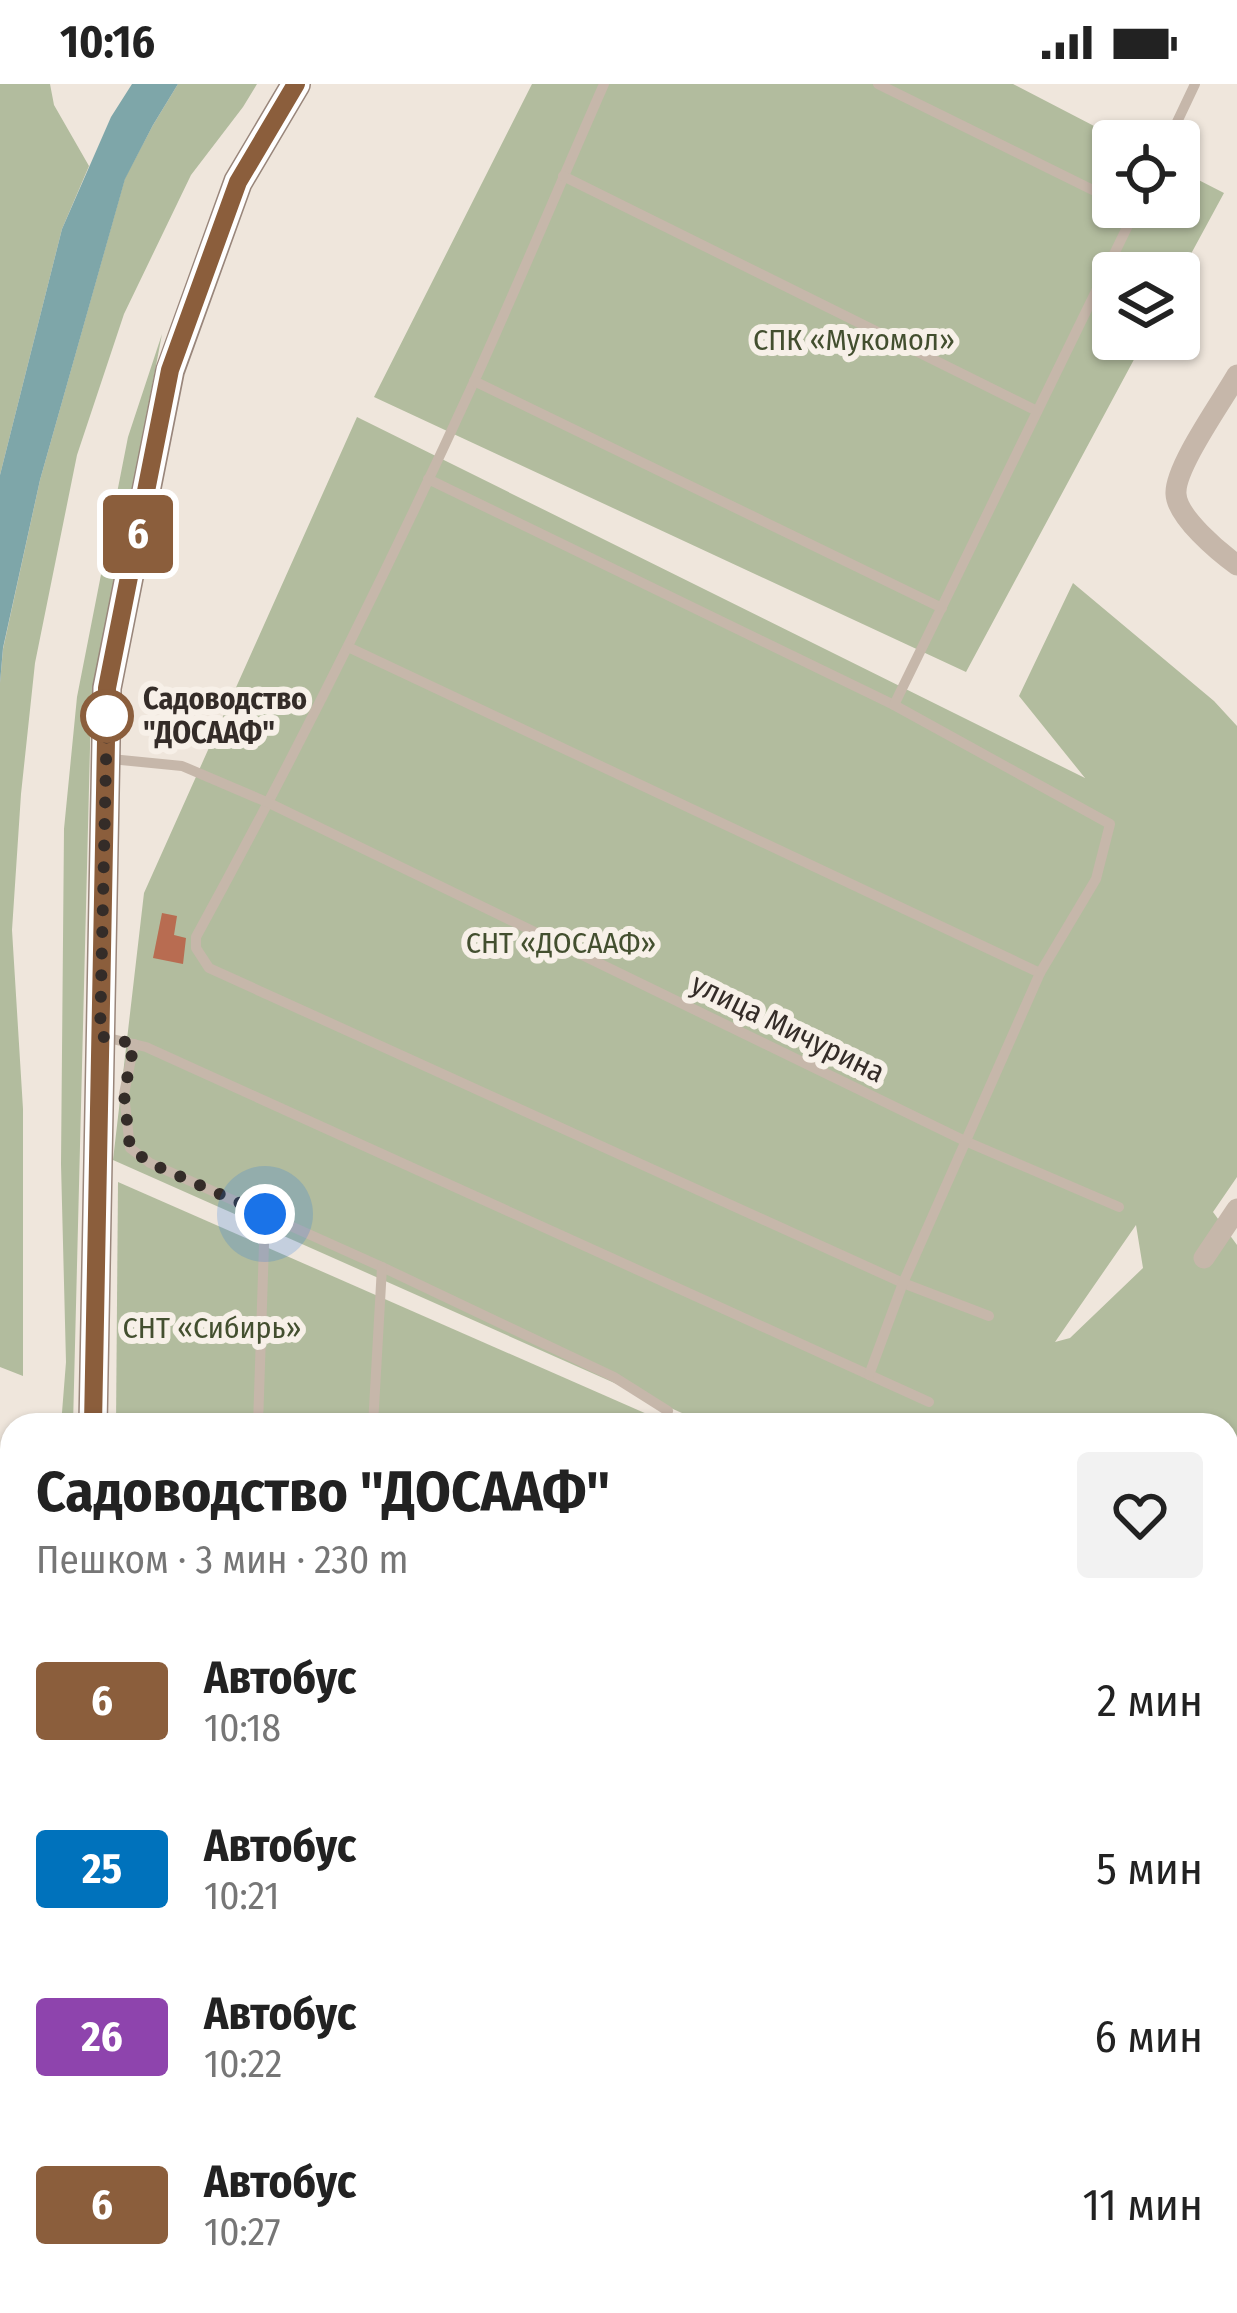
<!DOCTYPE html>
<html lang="ru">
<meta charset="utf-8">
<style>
:root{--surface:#fff;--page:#f2f2f2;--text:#222;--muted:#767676}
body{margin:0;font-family:"Fira Sans Condensed",sans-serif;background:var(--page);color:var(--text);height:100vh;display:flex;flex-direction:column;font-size:45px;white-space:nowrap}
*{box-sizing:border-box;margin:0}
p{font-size:39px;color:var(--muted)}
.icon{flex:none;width:66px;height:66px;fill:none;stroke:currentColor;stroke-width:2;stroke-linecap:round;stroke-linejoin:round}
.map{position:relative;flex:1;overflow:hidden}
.drawer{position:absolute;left:0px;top:1329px;width:1239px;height:900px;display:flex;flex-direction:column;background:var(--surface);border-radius:36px 36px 0 0;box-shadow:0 3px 9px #0004}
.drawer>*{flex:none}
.badge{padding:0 24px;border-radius:9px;font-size:42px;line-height:78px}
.fabs{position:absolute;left:1092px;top:36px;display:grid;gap:24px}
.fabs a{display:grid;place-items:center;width:108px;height:108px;border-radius:12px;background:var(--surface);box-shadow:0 3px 9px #0004;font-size:60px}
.you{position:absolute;width:60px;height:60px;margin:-30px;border:9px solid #fff;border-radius:50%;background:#1a73e8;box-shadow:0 0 0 18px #1a73e833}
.map>.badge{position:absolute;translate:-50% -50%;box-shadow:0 0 0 6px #fff}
.round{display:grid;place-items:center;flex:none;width:126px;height:126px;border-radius:12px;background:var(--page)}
.overview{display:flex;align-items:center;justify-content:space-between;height:204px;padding:0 36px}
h1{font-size:57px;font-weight:700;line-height:90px}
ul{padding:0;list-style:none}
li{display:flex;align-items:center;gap:36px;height:168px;padding:0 36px}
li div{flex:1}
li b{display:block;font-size:45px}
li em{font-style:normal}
li .badge{min-width:132px;font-weight:700;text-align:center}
.status{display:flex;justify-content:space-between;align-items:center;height:84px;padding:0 60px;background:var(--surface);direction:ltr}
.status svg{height:33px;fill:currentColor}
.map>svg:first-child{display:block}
.green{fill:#b2bc9e;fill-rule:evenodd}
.water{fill:#7ea6a9}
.building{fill:#b86c51}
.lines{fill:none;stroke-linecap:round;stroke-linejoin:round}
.lane{stroke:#c6b7aa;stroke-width:10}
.street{stroke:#c6b7aa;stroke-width:21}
.secondary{stroke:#99867b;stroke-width:30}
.line-casing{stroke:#fff;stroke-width:27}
.line{stroke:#8b5e3c;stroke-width:18}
.walk{stroke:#342c28;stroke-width:12;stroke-dasharray:0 21.6}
.stop-dot{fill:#fff;stroke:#8b5e3c;stroke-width:6}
.labels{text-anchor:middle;stroke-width:12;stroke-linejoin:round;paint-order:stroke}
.park-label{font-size:30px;fill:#434f2f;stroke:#f7f0e8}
.stop-label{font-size:30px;font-weight:bold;fill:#342c28;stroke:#f7f0e8;text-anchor:start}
.street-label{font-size:30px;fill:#342c28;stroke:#f7f0e8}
</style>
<div class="status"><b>10:16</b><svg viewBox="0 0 49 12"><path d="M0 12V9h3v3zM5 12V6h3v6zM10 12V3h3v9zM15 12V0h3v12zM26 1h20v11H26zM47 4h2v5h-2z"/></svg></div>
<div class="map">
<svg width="1237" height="2229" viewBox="0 0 1237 2229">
<rect width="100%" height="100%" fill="#efe6dc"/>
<g class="green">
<path d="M 0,0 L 50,0 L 54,21 L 89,82 L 62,145 L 0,391 Z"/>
<path d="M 178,0 L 257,0 L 243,23 L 191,91 L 124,230 L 77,371 L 35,579 L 21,710 L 12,846 L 23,1025 L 23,1292 L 0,1283 L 0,599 L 3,565 L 40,396 L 125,94 L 153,41 Z"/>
<path d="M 532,0 L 1013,0 L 1123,57 L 1113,57 L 1113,123 L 1179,123 L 1179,86 L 1224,109 L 1179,192 L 1179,189 L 1113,189 L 1113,255 L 1145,255 L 966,588 L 374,313 Z"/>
<path d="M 162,250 L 91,624 L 73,1341 L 61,1341 L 66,1278 L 61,1080 L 64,745 L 77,613 L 128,353 Z"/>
<path d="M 357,333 L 1085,694 L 1019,612 L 1073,499 L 1214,617 L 1237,642 L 1237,1093 L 1213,1128 L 1237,1161 L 1237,1608 L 1227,1607 L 1227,1341 L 1020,1341 L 1001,1338 L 998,1341 L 709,1341 L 113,1076 L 144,809 ZM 1136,1141 L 1143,1184 L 1070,1254 L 1055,1258 Z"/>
<path d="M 118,1098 L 672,1341 L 116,1341 Z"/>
<path d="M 106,2217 L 332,2217 L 395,2229 L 106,2229 Z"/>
<path d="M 402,2217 L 739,2217 L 736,2229 L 464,2229 Z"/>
</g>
<path class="water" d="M 132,0 L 178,0 L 153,41 L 125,95 L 40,396 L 3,564 L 0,599 L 0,391 L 62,145 L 111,33 Z"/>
<path class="building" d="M 162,829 L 177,832 L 174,851 L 186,854 L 183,880 L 153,874 Z"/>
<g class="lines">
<g class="lane">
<path d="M 604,0 C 560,100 518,201 473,300 C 387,488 295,672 196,853 L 196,864 L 209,884 L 903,1199 L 989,1232"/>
<path d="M 878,0 L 1113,116"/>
<path d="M 1168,57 L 1195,0"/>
<path d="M 563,92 L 1037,327"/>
<path d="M 474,297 L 942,524"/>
<path d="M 428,395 L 894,621"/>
<path d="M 348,563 L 1040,889"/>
<path d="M 111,675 L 182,682 L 269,719 L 965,1057 L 1119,1123"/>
<path d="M 104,953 L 146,963 L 929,1318"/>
<path d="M 134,960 L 124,1010 L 130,1064 L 150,1079 L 382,1183 L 614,1293 L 668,1327 L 661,1341"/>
<path d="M 869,1291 L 903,1199 L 1040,889 L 1096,795 L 1110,740 L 894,621 L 1137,123"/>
<path d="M 258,1341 L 265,1130"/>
<path d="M 373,1341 L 382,1183"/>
<path d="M 123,2217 L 198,2229"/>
</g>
<g class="street">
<path d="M 1237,291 C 1223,316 1174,384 1176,410 C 1177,433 1219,468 1237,481"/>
<path d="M 1204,1174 L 1237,1125"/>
<path d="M 1227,1817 L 1237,1844"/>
<path d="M 0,2190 L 12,2202"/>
<path d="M 1227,2200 L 1237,2198"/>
<path d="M 26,2217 L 37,2229"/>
<path d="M 958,2217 L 960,2229"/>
<path d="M 778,2229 L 780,2217"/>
<path d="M 1073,2229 L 1095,2220 L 1113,2217"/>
</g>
<g class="secondary">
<path d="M 93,1341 L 107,604 L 170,287 L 238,98 L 296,0"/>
<path d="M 95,2217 L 95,2229"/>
</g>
</g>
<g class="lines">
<defs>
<path id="line" d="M 93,1341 L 107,604 L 170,286 L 238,98 L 296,0"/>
</defs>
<use href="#line" class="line-casing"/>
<use href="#line" class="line"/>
<path class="walk" d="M 107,632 L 100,952 L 134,960 L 124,1010 L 130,1064 L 150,1079 L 265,1130"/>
</g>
<circle class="stop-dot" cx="107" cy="632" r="24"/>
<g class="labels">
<g class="park-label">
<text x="854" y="266">СПК «Мукомол»</text>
<text x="561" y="869">СНТ «ДОСААФ»</text>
<text x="212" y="1254">СНТ «Сибирь»</text>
</g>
<g class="stop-label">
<text x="143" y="625">Садоводство<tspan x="143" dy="34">"ДОСААФ"</tspan></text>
</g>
<g class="street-label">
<text transform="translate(788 944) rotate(26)" y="10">улица Мичурина</text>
</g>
</g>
</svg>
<div class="fabs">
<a><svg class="icon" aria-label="locate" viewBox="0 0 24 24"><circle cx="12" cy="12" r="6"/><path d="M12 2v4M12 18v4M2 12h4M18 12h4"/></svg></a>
<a><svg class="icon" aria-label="layers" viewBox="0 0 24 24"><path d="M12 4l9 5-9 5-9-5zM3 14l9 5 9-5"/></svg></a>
</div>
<div class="you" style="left:265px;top:1130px"></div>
<b class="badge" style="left:138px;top:450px;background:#8b5e3c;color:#fff">6</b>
<section class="drawer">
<div class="overview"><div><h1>Садоводство &quot;ДОСААФ&quot;</h1><p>Пешком · 3 мин · 230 m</p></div><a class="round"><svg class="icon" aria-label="heart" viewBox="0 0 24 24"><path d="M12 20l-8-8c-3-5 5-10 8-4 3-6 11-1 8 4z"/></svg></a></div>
<ul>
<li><span class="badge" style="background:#8b5e3c;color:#fff">6</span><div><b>Автобус</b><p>10:18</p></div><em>2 мин</em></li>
<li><span class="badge" style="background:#0072bc;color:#fff">25</span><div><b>Автобус</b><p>10:21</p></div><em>5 мин</em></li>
<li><span class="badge" style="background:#8e44ad;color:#fff">26</span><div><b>Автобус</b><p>10:22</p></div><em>6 мин</em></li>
<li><span class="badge" style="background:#8b5e3c;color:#fff">6</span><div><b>Автобус</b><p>10:27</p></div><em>11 мин</em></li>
</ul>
</section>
</div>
